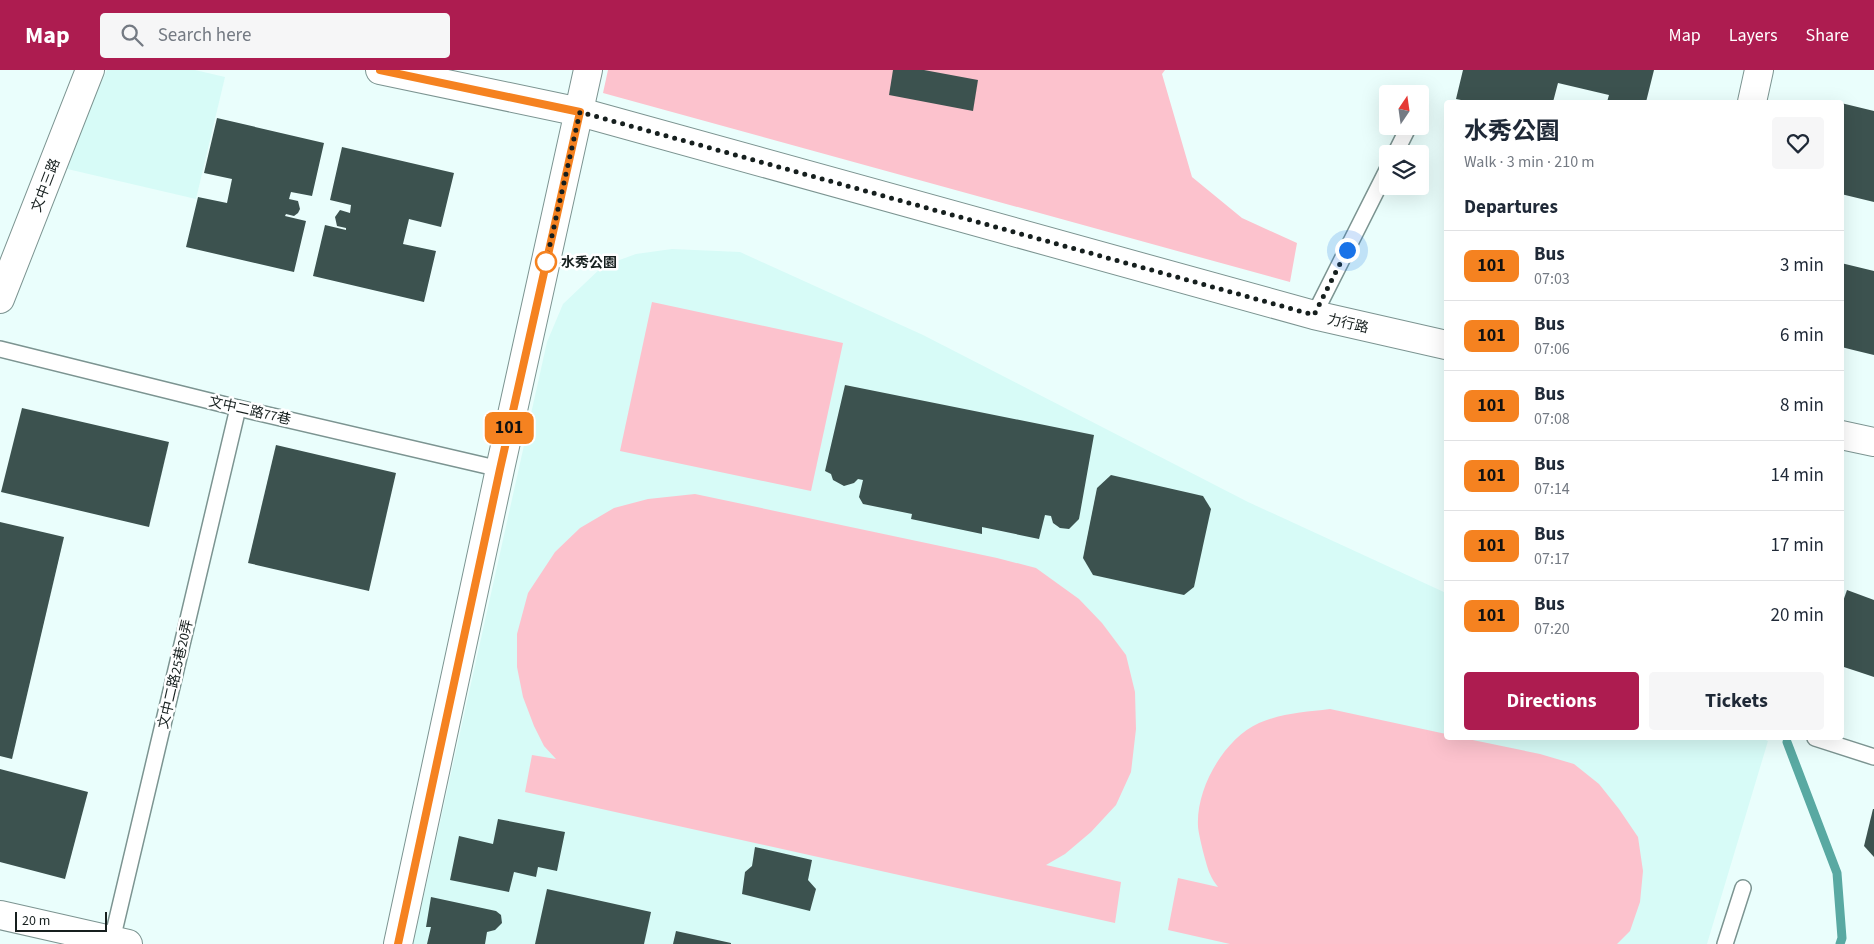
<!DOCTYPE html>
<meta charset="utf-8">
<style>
:root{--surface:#fff;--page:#f6f6f7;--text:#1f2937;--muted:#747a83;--line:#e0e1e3;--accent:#ad1c50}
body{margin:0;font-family:"Source Sans 3","Noto Sans TC",sans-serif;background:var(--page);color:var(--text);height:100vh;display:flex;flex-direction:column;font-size:19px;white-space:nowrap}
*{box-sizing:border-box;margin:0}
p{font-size:16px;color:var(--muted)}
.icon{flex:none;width:28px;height:28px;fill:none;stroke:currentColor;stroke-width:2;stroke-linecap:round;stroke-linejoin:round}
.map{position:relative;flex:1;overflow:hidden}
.details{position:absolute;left:1444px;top:30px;width:400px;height:640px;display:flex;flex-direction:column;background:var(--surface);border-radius:5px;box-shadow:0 5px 20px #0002}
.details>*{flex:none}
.badge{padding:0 10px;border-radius:8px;font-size:18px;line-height:32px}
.needle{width:32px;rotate:13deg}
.buttons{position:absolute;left:1379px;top:15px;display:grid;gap:10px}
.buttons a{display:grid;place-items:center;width:50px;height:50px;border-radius:5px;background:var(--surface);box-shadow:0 5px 20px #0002;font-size:25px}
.scale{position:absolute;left:15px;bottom:12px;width:92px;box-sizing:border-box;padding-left:5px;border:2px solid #161f1e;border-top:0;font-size:14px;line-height:18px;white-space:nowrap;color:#161f1e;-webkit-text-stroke:4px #fff;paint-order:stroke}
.you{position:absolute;width:25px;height:25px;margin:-12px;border:4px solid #fff;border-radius:50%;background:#1a73e8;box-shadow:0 0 0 8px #1a73e833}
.map>.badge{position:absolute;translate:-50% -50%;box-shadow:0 0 0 2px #fff}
h2{padding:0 20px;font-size:19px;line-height:45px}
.round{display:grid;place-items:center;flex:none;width:52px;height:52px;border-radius:5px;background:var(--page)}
.overview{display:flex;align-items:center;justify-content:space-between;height:85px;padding:0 20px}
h1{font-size:24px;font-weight:700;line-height:38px}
.cta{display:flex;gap:10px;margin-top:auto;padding:10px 20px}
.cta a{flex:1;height:58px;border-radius:5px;background:var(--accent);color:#fff;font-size:20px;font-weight:700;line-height:58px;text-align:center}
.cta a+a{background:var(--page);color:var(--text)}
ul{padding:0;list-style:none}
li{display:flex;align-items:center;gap:15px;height:70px;padding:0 20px;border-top:1px solid var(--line)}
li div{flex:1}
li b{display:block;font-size:19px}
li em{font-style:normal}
li .badge{min-width:55px;font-weight:700;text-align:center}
header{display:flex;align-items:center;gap:30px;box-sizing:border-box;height:70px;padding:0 25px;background:var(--accent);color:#fff}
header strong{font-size:24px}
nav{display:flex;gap:28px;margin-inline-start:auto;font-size:18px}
.search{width:350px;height:45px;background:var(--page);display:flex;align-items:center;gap:12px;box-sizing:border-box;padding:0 18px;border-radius:5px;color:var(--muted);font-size:19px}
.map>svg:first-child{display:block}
.built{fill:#d7fbf7}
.green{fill:#fcc2cd}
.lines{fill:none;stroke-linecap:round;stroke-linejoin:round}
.stream{stroke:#59a9a2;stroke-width:9}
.building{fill:#3c524f}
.lane-casing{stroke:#7c9491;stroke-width:18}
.street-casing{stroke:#7c9491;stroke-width:30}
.secondary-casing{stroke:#7c9491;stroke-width:30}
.lane{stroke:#fff;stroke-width:15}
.street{stroke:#fff;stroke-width:28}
.secondary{stroke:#fff;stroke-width:28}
.line-casing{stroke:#fff;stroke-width:11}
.line{stroke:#f58220;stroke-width:8}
.walk{stroke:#161f1e;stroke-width:5;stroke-dasharray:0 9}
.stop-dot{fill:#fff;stroke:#f58220;stroke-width:2.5}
.labels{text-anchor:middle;stroke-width:5;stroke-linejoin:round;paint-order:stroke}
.street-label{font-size:14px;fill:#161f1e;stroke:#fff}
.stop-label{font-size:14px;font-weight:bold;fill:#161f1e;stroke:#fff;text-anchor:start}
</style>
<header>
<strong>Map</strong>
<div class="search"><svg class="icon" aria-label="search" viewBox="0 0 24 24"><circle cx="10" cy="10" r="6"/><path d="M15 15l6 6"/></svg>Search here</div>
<nav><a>Map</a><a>Layers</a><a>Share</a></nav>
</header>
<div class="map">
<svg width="1874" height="874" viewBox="0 0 1874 874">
<rect width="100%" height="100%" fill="#eafefc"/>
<g class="built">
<path d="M 107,0 L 195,0 L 225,7 L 196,129 L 63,98 Z"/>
<path d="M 672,179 L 740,182 L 923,265 L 1248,432 L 1446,523 L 1446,668 L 1761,668 L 1768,671 L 1707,874 L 413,874 L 547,272 L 563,234 L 603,196 L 636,184 Z"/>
</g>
<g class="green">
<path d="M 608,0 L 1165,0 L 1162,4 L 1192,107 L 1242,148 L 1297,173 L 1290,212 L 603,23 Z"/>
<path d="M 652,232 L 843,273 L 811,421 L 620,381 Z"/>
<path d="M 695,424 L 997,488 L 1036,498 L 1079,529 L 1102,553 L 1126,585 L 1135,622 L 1136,659 L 1131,702 L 1116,735 L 1091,762 L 1065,784 L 1046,795 L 1121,812 L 1115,853 L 525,722 L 532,685 L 556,689 L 544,676 L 534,656 L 523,627 L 517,597 L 517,564 L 528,523 L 555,482 L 580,458 L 614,438 L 648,429 Z"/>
<path d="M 1330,639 L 1446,664 L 1446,668 L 1463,668 L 1540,684 L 1574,694 L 1599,714 L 1619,739 L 1638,767 L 1643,801 L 1640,832 L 1630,861 L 1617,874 L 1230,874 L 1168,860 L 1178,808 L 1218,817 C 1215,813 1212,809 1210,804 C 1207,798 1198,763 1198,756 C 1196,718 1224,669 1259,653 C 1282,643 1306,642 1330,639 Z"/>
</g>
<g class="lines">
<path class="stream" d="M 1787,672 L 1837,803 L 1842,868 L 1840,874"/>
</g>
<g class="building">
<path d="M 893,0 L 924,0 L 978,10 L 973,41 L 889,25 Z"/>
<path d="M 1463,0 L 1654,0 L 1646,32 L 1607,32 L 1609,25 L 1558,13 L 1553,32 L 1471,32 L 1456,29 Z"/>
<path d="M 1841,33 L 1874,41 L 1874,132 L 1841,124 Z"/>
<path d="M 217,48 L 324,73 L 312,126 L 291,122 L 289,129 L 298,131 L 300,139 L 298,143 L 294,146 L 286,144 L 285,146 L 306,151 L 294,202 L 186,177 L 198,127 L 227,133 L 232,109 L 204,103 Z"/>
<path d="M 342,77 L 454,103 L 441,157 L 409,149 L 403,174 L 436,181 L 424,232 L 313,206 L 325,155 L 346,160 L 346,158 L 337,156 L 335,147 L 340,140 L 350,143 L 351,135 L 330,130 Z"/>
<path d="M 1841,193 L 1874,201 L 1874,285 L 1841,277 Z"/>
<path d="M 845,315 L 1094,365 L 1079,449 L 1069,459 L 1060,458 L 1053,453 L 1051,446 L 1045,445 L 1039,469 L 982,457 L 982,464 L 911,449 L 912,444 L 863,434 L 859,427 L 863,410 L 858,409 L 854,413 L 844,416 L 833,410 L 831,404 L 825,401 Z"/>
<path d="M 22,338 L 169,372 L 149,457 L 1,422 Z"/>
<path d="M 276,375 L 396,403 L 369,521 L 248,493 Z"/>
<path d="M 1111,405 L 1203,426 L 1211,439 L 1194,517 L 1184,525 L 1093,505 L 1083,488 L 1097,418 Z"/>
<path d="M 0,452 L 64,467 L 12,689 L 0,686 Z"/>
<path d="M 1847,520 L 1874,530 L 1874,607 L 1841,596 L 1841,537 Z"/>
<path d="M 0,699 L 88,722 L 65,809 L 0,792 Z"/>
<path d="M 1873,739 L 1874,739 L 1874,787 L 1864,776 Z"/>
<path d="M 498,749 L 565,762 L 557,801 L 538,797 L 536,807 L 514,802 L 509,822 L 450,810 L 459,766 L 493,774 Z"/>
<path d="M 755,777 L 812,790 L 808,810 L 816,819 L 810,841 L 742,824 L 745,802 L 752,796 Z"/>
<path d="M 547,819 L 651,842 L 644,874 L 535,874 Z"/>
<path d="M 431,827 L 496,841 L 501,845 L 502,853 L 495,860 L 487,862 L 485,874 L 427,874 L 431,857 L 426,857 Z"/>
<path d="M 676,861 L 731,873 L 731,874 L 673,874 Z"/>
</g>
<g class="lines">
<defs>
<g id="lane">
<path d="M 1395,84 L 1408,58"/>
<path d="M 1314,245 L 1388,98"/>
<path d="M 0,279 L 238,338 L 500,399"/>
<path d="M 1815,668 L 1874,687"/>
<path d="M 112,870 L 238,338"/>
<path d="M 1725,874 L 1743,818"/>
</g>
<g id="street">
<path d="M 1752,32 L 1759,0"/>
<path d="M 0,229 L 90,0"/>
<path d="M 0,845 L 128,874"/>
<path d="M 398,874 L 500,399 L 588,0"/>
</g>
<g id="secondary">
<path d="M 380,0 L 580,42 L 1314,245 L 1446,275"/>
<path d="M 1841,365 L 1874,372"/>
</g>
</defs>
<use href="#lane" class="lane-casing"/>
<use href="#street" class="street-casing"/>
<use href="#secondary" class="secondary-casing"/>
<use href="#lane" class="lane"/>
<use href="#street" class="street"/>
<use href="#secondary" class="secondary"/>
</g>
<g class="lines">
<defs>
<path id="line" d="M 380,0 L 580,42 L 500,399 L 398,874"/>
</defs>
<use href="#line" class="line-casing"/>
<use href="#line" class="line"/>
<path class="walk" d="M 546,192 L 580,42 L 1314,245 L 1347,180"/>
</g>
<circle class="stop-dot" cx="546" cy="192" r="10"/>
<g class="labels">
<g class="street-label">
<text transform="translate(45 115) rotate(-69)" y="5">文中三路</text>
<text transform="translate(1348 253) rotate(13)" y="5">力行路</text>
<text transform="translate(250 340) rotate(13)" y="5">文中二路77巷</text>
<text transform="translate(175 604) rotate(-77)" y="5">文中二路25巷20弄</text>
</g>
<g class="stop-label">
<text x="561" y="197">水秀公園</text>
</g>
</g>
</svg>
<div class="buttons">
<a><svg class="needle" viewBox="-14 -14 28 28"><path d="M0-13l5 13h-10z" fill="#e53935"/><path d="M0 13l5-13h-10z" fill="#747a83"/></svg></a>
<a><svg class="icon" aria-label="layers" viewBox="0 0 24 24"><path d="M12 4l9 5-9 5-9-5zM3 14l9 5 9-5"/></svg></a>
</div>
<div class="scale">20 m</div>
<div class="you" style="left:1347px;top:180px"></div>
<b class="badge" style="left:509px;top:358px;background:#f58220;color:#111">101</b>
<section class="details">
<div class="overview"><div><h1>水秀公園</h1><p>Walk · 3 min · 210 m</p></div><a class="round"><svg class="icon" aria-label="heart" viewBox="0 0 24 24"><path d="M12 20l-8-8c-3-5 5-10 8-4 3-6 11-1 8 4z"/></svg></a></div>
<h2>Departures</h2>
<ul>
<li><span class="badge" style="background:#f58220;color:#111">101</span><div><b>Bus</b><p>07:03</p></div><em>3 min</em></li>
<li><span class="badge" style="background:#f58220;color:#111">101</span><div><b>Bus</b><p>07:06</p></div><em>6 min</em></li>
<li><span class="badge" style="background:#f58220;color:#111">101</span><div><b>Bus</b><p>07:08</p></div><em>8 min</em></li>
<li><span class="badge" style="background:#f58220;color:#111">101</span><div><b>Bus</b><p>07:14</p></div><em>14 min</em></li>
<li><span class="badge" style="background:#f58220;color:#111">101</span><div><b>Bus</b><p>07:17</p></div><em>17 min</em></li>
<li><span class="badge" style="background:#f58220;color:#111">101</span><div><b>Bus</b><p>07:20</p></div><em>20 min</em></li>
</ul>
<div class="cta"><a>Directions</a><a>Tickets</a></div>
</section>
</div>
